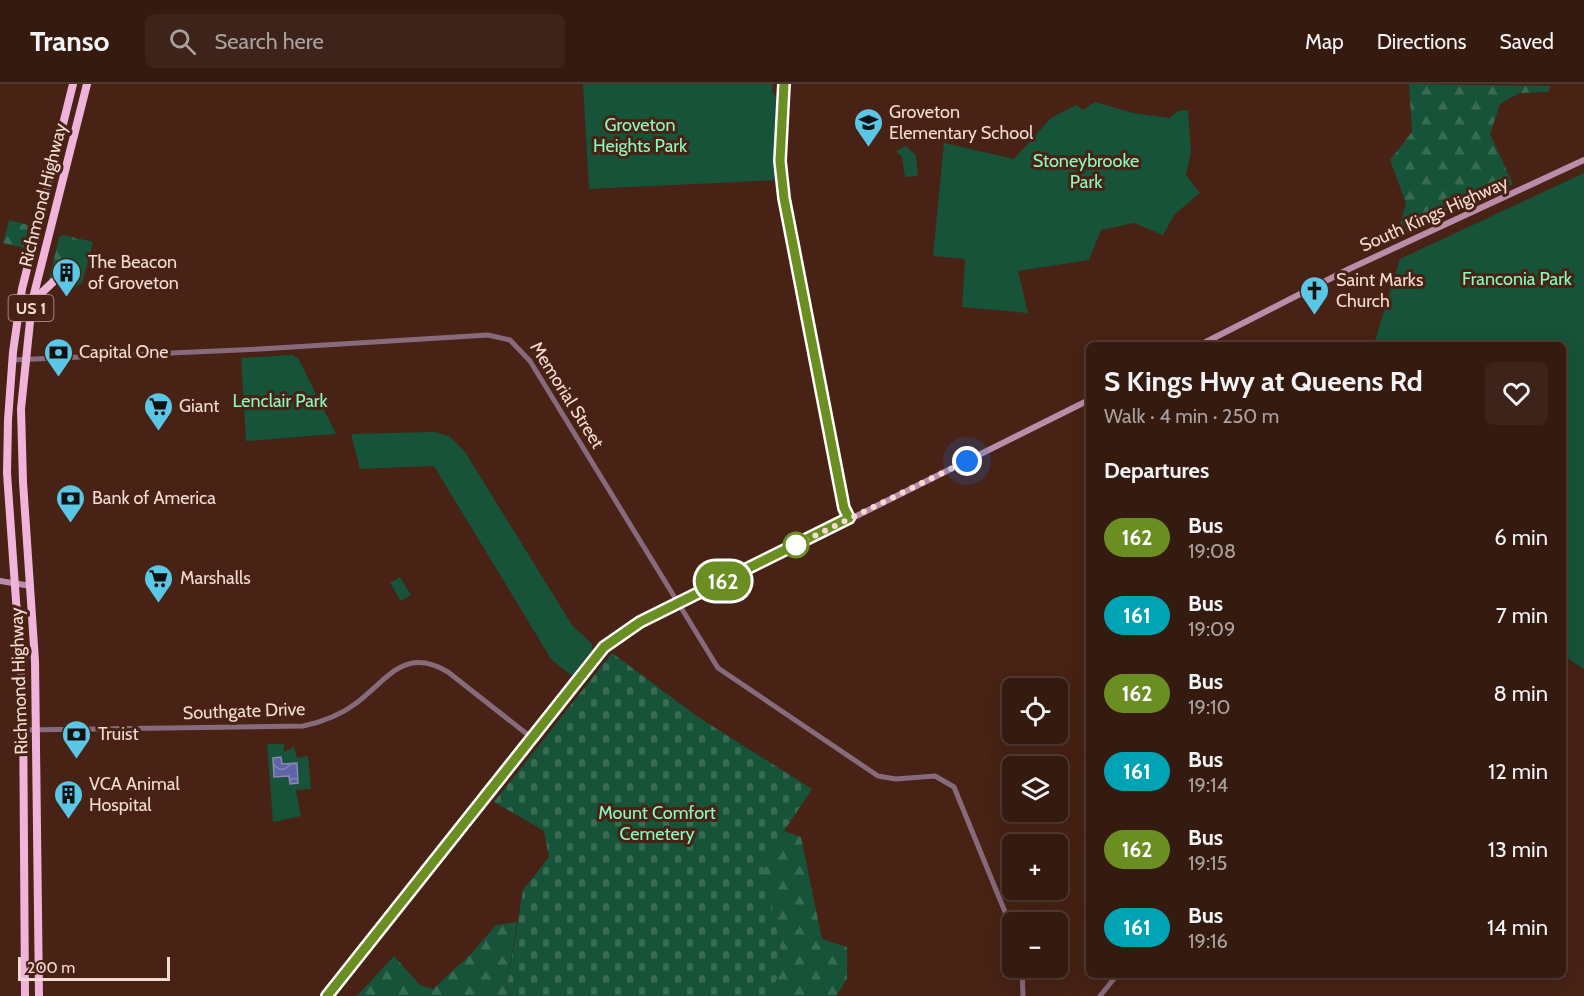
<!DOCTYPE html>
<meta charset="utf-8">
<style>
:root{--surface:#351a10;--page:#3d2319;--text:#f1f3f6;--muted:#aaa19f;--line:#4f3830}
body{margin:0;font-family:Cabin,sans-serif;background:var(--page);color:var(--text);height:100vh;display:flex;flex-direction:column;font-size:22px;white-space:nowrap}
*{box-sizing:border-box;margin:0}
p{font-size:20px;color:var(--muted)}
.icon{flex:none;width:33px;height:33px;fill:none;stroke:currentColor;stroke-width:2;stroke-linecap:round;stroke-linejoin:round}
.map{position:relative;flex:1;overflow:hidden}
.panel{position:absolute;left:1086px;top:258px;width:480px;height:636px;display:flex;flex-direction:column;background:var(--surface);border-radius:9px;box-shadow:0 6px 24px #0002,0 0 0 2px var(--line)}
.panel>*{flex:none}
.badge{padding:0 12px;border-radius:20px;font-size:21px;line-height:39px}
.tools{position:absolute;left:1002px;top:594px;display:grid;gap:12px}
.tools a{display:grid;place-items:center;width:66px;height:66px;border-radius:9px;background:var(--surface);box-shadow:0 6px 24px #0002,0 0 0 2px var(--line);font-size:30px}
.scale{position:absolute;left:18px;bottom:15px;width:152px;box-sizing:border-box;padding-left:6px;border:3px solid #f3dad2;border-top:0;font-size:16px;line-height:21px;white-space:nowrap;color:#f3dad2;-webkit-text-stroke:4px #472215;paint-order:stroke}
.you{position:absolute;width:30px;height:30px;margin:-15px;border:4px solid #fff;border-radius:50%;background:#1a73e8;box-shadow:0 0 0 9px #1a73e833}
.map>.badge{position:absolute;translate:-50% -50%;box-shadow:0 0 0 3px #fff}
h2{padding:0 18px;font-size:22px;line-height:54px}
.round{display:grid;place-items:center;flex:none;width:63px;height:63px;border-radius:9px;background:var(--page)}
.headline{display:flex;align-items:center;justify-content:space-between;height:102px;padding:0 18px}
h1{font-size:28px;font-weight:700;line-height:45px}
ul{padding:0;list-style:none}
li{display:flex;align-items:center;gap:18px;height:78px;padding:0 18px}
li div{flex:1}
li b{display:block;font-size:22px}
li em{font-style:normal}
li .badge{min-width:66px;font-weight:700;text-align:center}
header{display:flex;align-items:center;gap:36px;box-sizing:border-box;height:84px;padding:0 30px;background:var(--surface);border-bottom:2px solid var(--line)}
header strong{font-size:28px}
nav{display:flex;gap:33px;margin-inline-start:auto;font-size:21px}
.search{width:420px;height:54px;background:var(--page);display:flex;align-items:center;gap:15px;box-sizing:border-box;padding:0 21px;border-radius:9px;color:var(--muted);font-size:22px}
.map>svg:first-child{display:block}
.forest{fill:url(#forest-firs)}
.cemetery{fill:url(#cemetery-stones)}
.park{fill:#165338}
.water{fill:url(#water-waves);stroke:#8c87b3;stroke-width:1.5}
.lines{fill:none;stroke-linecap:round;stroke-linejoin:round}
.tertiary{stroke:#886a7d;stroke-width:5}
.secondary{stroke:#bb8caa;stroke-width:6}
.trunk{stroke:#f0b4da;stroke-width:8}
.line-casing{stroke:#fff;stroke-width:14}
.line{stroke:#6b8e23;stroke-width:9}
.walk{stroke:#f3dad2;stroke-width:6;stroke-dasharray:0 10.8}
.stop-dot{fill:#fff;stroke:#6b8e23;stroke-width:3}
.labels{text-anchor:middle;stroke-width:6;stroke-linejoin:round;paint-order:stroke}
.shield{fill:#472215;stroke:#bfa399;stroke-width:1.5}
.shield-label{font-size:16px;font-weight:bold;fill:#f3dad2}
.poi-label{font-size:18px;fill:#f3dad2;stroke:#472215;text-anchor:start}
.park-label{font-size:18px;fill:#87fac0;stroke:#472215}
.street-label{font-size:18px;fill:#f3dad2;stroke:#472215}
</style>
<header>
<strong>Transo</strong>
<div class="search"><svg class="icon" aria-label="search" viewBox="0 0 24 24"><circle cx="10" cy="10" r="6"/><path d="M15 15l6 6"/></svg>Search here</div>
<nav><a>Map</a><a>Directions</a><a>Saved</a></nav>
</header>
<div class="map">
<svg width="1584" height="912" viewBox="0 0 1584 912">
<defs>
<pattern id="forest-firs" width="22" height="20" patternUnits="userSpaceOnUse" patternTransform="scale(1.5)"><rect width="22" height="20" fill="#165338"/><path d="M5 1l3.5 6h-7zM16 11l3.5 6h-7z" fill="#386b54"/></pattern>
<pattern id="cemetery-stones" width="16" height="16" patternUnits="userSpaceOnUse" patternTransform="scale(1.5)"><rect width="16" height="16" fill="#165338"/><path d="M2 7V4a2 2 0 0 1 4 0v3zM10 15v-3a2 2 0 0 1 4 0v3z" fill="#386b54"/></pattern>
<pattern id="water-waves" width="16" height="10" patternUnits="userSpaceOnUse" patternTransform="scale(1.5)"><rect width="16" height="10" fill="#6064a6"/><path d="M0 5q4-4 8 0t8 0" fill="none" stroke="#7f81b5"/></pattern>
</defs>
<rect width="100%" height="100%" fill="#472215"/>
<g class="forest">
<path d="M 1409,0 L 1551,2 L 1548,8 L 1519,9 L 1500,20 L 1490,50 L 1513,100 L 1381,162 L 1380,157 L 1400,140 L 1406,119 L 1390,76 L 1412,48 Z"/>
<path d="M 9,136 L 28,141 L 25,164 L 3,159 Z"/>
<path d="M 63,151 L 93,158 L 82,199 L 76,203 L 49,196 L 59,153 Z"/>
<path d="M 784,747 L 801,753 L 822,855 L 847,863 L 847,895 L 836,912 L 772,912 L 782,873 L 762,778 Z"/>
<path d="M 517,838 L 507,903 L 512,912 L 357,912 L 394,872 L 420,901 L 433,905 L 472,869 L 496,841 Z"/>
</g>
<path class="cemetery" d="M 612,569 L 698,633 L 812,705 L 763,778 L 782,874 L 772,912 L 512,912 L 507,903 L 523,806 L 549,773 L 544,747 L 494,718 Z"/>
<g class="park">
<path d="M 583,0 L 773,0 L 772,7 L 778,17 L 776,87 L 779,96 L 589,105 Z"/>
<path d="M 1095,18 L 1133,29 L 1169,34 L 1178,27 L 1188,26 L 1191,68 L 1186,91 L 1200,109 L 1175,130 L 1163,151 L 1134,139 L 1101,146 L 1089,176 L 1018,187 L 1028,229 L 962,223 L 965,175 L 933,172 L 944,59 L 1014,75 L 1051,34 L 1076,21 L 1083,26 Z"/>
<path d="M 906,62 L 916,71 L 918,92 L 905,93 L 902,73 L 896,67 Z"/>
<path d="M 1584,89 L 1584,585 L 1563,572 L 1563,261 L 1374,260 L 1400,175 Z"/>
<path d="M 66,154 L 84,158 L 76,192 L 58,186 Z"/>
<path d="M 292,271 L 298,274 L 336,350 L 246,357 L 241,274 Z"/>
<path d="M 434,348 L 449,352 L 465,368 L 572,541 L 592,560 L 592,566 L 572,592 L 551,575 L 434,382 L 360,385 L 351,350 Z"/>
<path d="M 400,493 L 411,511 L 401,517 L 390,499 Z"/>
<path d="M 267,660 L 284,660 L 284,668 L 294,663 L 297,674 L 308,672 L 311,705 L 296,706 L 301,732 L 273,738 Z"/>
</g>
<path class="water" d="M 281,673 L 282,680 L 297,679 L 298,699 L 290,700 L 289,692 L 274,693 L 273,674 Z"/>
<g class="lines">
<g class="tertiary">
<path d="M 784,0 L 781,63 L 784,114 L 844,424 L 849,434"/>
<path d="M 12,276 L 260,265 L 488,251 L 510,256 L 530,277 L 718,584 L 878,692 L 896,695 L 935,692 L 954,703 L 1012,845"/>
<path d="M 23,646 L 303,642 C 322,638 339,632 355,620 C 386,598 403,561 448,588 L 532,654"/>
<path d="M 1022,884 L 1023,912"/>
<path d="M 1100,912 L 1117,891"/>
</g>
<g class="secondary">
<path d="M 1200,261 L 1349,185 L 1584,76"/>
<path d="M 0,497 L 31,502"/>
<path d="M 327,912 L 604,563 L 620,550 L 1089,316"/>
</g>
<g class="trunk">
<path d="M 33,217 L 53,198"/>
<path d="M 25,912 L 23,616 L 7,389 L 8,336 L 13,268 L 22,205 L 73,0"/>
<path d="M 39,912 L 35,577 L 23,398 L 21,325 L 32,218 L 87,0"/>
</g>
</g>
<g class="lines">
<defs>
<path id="line" d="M 327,912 L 604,563 L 640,538 L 849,434 L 844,424 L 784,114 L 780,77 L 784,0"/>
</defs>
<use href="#line" class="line-casing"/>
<use href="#line" class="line"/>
<path class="walk" d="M 796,461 L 967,377"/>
</g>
<defs>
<symbol id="school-pin" viewBox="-11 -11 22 30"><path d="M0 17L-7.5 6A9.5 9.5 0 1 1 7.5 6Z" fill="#5bc7e7" stroke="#472215"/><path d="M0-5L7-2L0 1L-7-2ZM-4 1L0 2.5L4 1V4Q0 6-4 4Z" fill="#111"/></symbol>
<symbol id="building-pin" viewBox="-11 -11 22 30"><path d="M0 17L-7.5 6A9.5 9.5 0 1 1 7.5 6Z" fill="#5bc7e7" stroke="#472215"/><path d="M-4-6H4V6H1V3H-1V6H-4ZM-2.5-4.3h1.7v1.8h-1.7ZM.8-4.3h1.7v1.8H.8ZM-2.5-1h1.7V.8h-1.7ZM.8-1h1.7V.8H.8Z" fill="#111"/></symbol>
<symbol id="church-pin" viewBox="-11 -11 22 30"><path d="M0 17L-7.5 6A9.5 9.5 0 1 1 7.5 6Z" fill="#5bc7e7" stroke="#472215"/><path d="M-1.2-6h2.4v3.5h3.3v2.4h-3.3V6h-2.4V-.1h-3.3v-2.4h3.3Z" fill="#111"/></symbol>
<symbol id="bank-pin" viewBox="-11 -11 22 30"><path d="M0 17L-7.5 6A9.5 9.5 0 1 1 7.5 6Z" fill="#5bc7e7" stroke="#472215"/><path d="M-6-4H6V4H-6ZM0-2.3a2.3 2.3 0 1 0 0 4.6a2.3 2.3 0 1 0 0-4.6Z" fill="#111"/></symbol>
<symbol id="supermarket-pin" viewBox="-11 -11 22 30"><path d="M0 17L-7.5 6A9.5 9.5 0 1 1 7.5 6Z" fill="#5bc7e7" stroke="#472215"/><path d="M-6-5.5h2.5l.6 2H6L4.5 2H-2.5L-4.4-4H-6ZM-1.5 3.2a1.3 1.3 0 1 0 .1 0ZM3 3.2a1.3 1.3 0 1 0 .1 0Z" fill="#111"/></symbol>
</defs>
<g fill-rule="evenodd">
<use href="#school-pin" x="852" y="22" width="33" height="45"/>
<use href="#building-pin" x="50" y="172" width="33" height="45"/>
<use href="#church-pin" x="1298" y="190" width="33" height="45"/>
<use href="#bank-pin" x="42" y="252" width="33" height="45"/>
<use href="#supermarket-pin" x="142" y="306" width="33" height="45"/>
<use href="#bank-pin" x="54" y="398" width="33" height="45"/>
<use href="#supermarket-pin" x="142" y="478" width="33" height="45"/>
<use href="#bank-pin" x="60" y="634" width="33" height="45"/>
<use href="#building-pin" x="52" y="694" width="33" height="45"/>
</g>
<circle class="stop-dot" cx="796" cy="461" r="12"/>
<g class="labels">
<rect class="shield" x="8.5" y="211" width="45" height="26" rx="4.5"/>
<g class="shield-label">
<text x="31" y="230">US 1</text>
</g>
<g class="poi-label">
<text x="889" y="34">Groveton<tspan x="889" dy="21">Elementary School</tspan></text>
<text x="88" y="184">The Beacon<tspan x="88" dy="21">of Groveton</tspan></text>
<text x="1336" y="202">Saint Marks<tspan x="1336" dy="21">Church</tspan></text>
<text x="79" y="274">Capital One</text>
<text x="179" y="328">Giant</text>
<text x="92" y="420">Bank of America</text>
<text x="180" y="500">Marshalls</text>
<text x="98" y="656">Truist</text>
<text x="89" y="706">VCA Animal<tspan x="89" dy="21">Hospital</tspan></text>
</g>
<g class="park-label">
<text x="640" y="47">Groveton<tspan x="640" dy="21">Heights Park</tspan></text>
<text x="1086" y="83">Stoneybrooke<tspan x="1086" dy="21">Park</tspan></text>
<text x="1517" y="201">Franconia Park</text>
<text x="280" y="323">Lenclair Park</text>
<text x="657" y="735">Mount Comfort<tspan x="657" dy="21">Cemetery</tspan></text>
</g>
<g class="street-label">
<text transform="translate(43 111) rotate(-76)" y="6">Richmond Highway</text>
<text transform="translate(1434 130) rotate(-24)" y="6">South Kings Highway</text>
<text transform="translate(567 311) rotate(58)" y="6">Memorial Street</text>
<text transform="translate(19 597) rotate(-92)" y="6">Richmond Highway</text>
<text transform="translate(244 627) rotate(-2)" y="6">Southgate Drive</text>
</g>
</g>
</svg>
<div class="tools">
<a><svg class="icon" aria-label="locate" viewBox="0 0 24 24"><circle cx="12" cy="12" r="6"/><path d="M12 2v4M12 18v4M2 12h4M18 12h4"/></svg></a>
<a><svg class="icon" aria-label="layers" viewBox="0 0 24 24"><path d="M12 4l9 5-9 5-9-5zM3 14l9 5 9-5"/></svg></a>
<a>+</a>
<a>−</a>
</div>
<div class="scale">200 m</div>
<div class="you" style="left:967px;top:377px"></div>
<b class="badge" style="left:723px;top:497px;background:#6b8e23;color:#fff">162</b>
<section class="panel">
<div class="headline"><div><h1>S Kings Hwy at Queens Rd</h1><p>Walk · 4 min · 250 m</p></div><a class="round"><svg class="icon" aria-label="heart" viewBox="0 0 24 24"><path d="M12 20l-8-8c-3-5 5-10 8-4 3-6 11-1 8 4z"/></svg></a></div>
<h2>Departures</h2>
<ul>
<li><span class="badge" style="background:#6b8e23;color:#fff">162</span><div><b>Bus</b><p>19:08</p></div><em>6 min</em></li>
<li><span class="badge" style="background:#00a3b4;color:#fff">161</span><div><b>Bus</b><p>19:09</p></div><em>7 min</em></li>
<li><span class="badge" style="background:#6b8e23;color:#fff">162</span><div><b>Bus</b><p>19:10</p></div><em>8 min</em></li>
<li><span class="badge" style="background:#00a3b4;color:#fff">161</span><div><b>Bus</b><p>19:14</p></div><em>12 min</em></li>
<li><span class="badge" style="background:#6b8e23;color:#fff">162</span><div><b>Bus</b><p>19:15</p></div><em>13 min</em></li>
<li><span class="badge" style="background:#00a3b4;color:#fff">161</span><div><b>Bus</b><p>19:16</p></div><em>14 min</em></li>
</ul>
</section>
</div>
